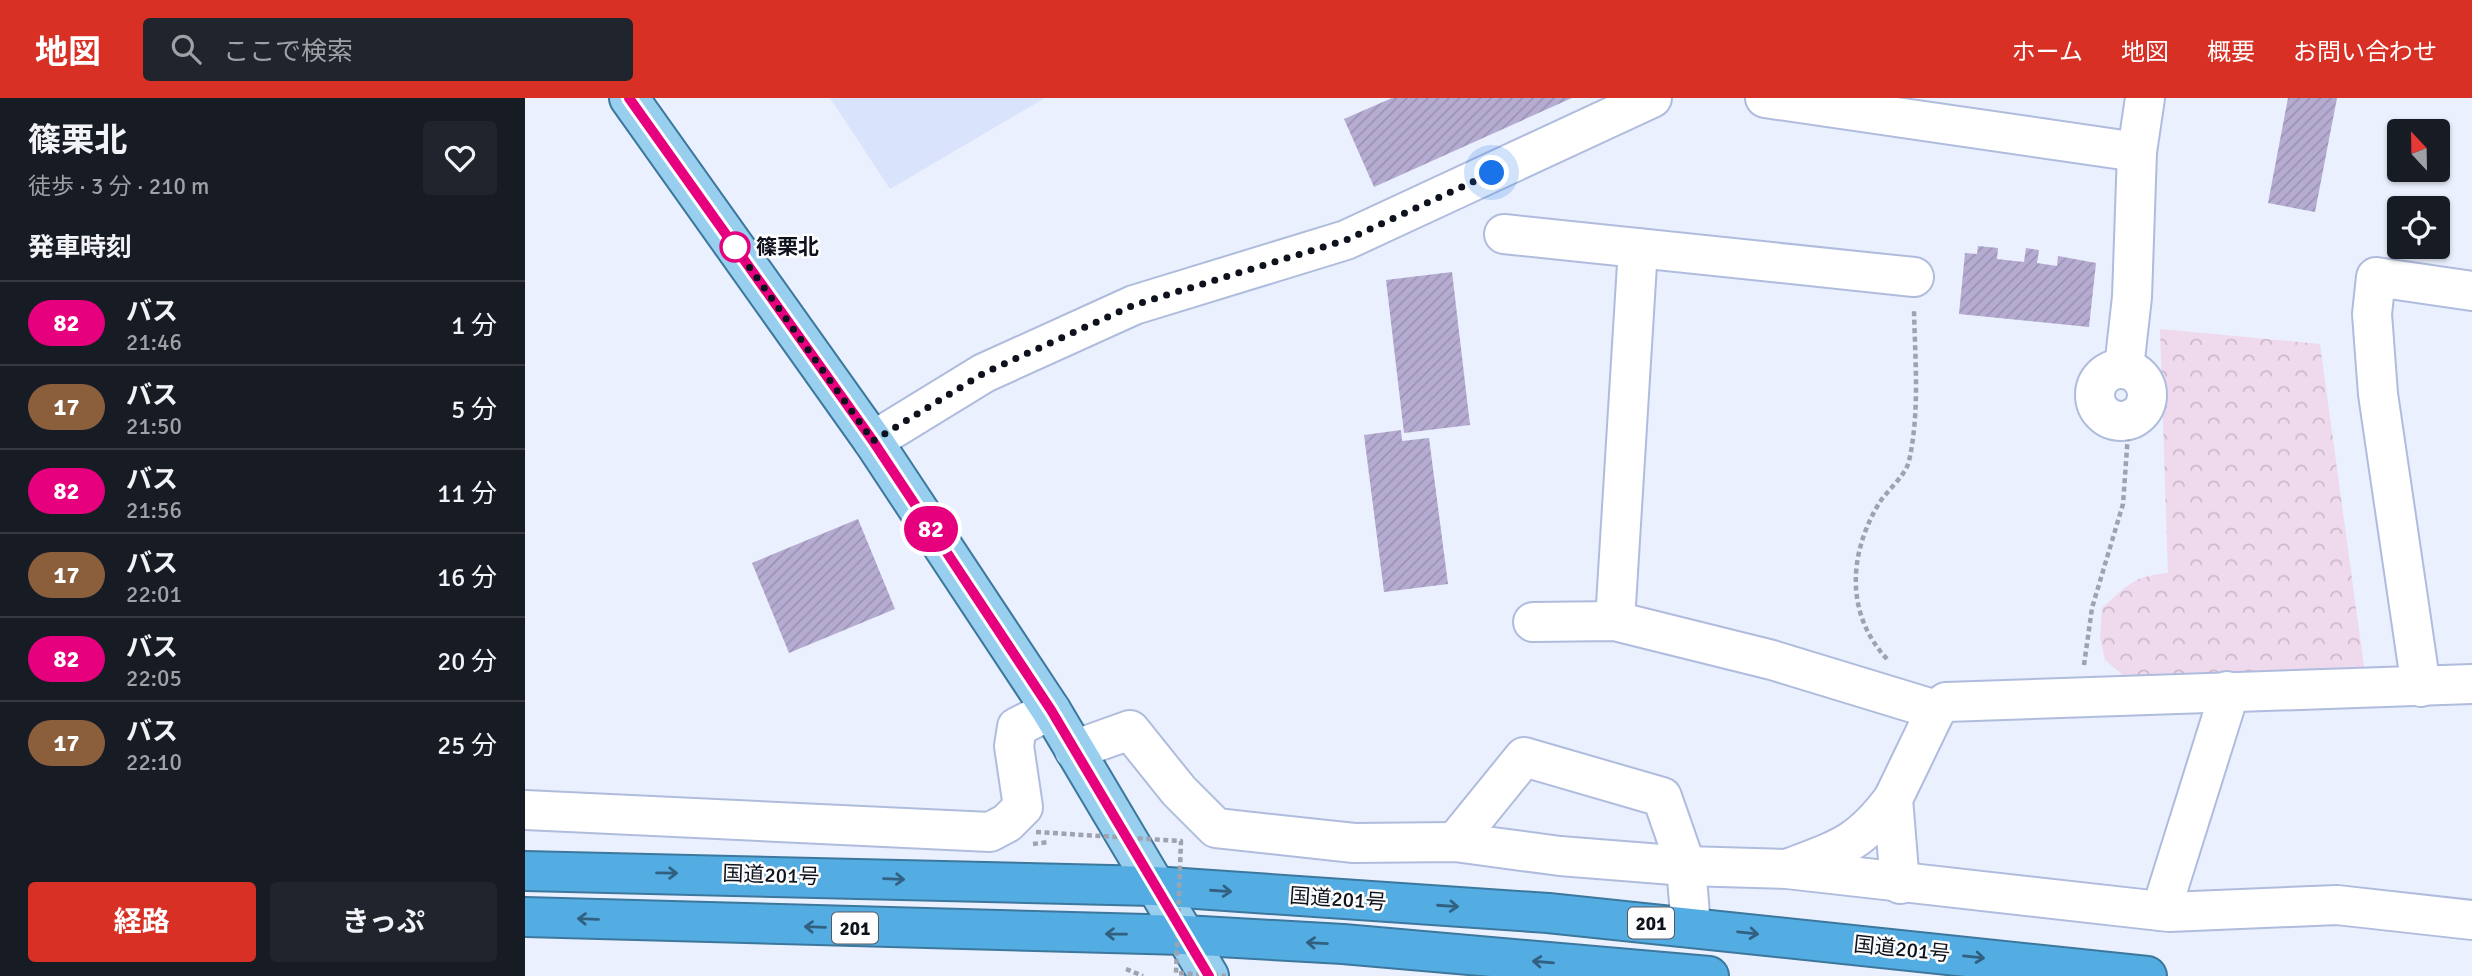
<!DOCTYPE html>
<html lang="ja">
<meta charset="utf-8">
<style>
:root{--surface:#171b24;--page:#20242c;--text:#f1f3f6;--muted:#9ea1a6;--line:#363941;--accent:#d93025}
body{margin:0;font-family:Signika,"Noto Sans JP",sans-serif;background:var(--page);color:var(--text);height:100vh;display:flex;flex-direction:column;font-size:26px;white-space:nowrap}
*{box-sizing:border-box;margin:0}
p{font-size:23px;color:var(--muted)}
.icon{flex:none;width:38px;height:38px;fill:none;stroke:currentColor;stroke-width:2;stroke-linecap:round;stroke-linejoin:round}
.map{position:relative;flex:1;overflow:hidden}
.sheet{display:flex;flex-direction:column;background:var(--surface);width:525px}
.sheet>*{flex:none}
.badge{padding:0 14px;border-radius:23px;font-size:24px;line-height:46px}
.needle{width:46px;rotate:338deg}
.buttons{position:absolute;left:1862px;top:21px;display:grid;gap:14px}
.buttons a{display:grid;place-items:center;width:63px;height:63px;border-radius:7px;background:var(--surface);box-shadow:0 2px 5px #0004;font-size:35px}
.you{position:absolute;width:35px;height:35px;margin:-18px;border:5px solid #fff;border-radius:50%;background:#1a73e8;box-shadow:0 0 0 10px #1a73e833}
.map>.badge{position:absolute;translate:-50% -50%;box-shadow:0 0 0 4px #fff}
h2{padding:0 28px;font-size:26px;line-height:63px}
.round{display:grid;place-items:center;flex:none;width:74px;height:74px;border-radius:7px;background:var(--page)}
.head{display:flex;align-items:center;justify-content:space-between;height:119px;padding:0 28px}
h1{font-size:33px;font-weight:700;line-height:52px}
.primary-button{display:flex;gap:14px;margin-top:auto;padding:14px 28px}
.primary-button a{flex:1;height:80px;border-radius:7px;background:var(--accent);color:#fff;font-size:28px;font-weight:700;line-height:80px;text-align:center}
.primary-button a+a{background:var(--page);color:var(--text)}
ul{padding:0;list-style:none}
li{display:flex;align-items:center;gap:21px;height:84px;padding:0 28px;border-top:2px solid var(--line)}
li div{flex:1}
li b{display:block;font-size:26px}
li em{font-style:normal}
li .badge{min-width:77px;font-weight:700;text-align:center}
header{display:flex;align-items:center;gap:42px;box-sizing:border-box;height:98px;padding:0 35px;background:var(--accent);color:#fff}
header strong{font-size:33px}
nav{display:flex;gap:38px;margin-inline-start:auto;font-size:24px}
.search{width:490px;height:63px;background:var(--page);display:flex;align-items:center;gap:18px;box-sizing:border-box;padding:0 24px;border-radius:7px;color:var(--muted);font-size:26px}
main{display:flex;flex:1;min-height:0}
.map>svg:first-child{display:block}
.built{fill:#d9e3fb}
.forest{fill:url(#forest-crowns)}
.building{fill:url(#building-hatch)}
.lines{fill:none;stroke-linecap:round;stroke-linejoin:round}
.minor-casing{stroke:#afbcdd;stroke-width:42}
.major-casing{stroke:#3c779d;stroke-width:42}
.highway-casing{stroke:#3c779d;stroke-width:42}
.path{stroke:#9ea3af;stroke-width:4.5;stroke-dasharray:5 3.5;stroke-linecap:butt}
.minor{stroke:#fff;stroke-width:38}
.major{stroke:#98ceee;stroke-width:38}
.highway{stroke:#54ade2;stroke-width:38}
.path-bridge{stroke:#9ea3af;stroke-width:4.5;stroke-dasharray:5 3.5;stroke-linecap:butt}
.oneway{stroke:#316080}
.line-casing{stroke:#fff;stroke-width:16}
.line{stroke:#e6007e;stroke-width:10}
.walk{stroke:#0e121d;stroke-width:7;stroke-dasharray:0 12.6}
.stop-dot{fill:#fff;stroke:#e6007e;stroke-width:3.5}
.labels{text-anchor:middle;stroke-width:5;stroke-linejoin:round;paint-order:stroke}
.shield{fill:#fdfdfd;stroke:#565860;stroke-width:2}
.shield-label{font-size:19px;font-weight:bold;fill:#0e121d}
.stop-label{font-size:21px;font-weight:bold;fill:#0e121d;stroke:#fdfdfd;text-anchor:start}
.street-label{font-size:21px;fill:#0e121d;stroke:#fdfdfd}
</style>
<header>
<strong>地図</strong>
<div class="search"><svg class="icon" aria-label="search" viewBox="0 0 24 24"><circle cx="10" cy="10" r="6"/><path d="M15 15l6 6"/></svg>ここで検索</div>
<nav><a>ホーム</a><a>地図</a><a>概要</a><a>お問い合わせ</a></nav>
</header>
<main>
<section class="sheet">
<div class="head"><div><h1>篠栗北</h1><p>徒歩 · 3 分 · 210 m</p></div><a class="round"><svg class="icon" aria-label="heart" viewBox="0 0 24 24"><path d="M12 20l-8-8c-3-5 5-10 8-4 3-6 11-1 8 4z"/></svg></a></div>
<h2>発車時刻</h2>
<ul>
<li><span class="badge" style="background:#e6007e;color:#fff">82</span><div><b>バス</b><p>21:46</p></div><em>1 分</em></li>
<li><span class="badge" style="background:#8b5e3c;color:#fff">17</span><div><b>バス</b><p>21:50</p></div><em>5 分</em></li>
<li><span class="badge" style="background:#e6007e;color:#fff">82</span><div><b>バス</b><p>21:56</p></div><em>11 分</em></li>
<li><span class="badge" style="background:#8b5e3c;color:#fff">17</span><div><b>バス</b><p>22:01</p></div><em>16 分</em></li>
<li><span class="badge" style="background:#e6007e;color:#fff">82</span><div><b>バス</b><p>22:05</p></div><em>20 分</em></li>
<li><span class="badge" style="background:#8b5e3c;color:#fff">17</span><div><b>バス</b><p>22:10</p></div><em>25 分</em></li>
</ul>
<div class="primary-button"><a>経路</a><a>きっぷ</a></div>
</section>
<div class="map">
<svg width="1947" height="878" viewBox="0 0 1947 878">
<defs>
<pattern id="forest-crowns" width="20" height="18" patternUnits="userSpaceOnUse" patternTransform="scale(1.75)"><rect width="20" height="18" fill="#efd9ed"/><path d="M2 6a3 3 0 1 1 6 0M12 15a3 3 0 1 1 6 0" fill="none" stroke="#ccb9cb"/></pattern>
<pattern id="building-hatch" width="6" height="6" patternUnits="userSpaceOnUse" patternTransform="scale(1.75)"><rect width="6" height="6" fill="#b6acd1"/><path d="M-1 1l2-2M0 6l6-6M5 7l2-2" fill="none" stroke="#9b93b3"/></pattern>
</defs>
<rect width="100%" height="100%" fill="#eaf0fd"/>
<path class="built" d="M 305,0 L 520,0 L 365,91 Z"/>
<path class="forest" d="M 1635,231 L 1795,246 L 1839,569 L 1599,578 L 1580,562 L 1575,539 L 1577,510 C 1602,488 1608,478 1643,475 Z"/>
<g class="building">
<path d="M 867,0 L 1047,0 L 849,89 L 819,21 Z"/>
<path d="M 1763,0 L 1812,0 L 1790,114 L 1743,105 Z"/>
<path d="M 1453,148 L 1473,150 L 1472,161 L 1499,164 L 1501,150 L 1514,152 L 1512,165 L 1532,168 L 1533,158 L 1571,165 L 1564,229 L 1434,216 L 1440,155 L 1452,156 Z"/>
<path d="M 927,174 L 945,327 L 879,335 L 861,182 Z"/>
<path d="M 876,332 L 877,343 L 904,340 L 923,486 L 859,494 L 839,337 Z"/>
<path d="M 333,421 L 370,511 L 264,555 L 227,465 Z"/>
</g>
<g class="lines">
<defs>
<g id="minor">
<path d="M 1240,0 L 1612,54"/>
<path d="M 979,136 L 1389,179"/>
<path d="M 1599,270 L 1607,199 L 1612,54 L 1620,0"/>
<circle cx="1596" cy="297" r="26"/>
<path d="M 348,343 L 459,275 L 609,207 L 821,142 L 1127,0"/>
<path d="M 1090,523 L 1113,150"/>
<path d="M 1008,524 L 1090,523 L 1247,562 L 1411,612"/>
<path d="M 1896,589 L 1853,296 L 1847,216 L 1851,179 L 1947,193"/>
<path d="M 549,652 L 605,632 L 654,693 L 691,730 L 829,745 L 930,744 L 1035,758 L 1161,768 L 1262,771 L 1644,814 L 1812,807 L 1947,822"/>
<path d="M 0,712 L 465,734 L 482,725 L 498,709 L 489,648 L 492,629 L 526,612"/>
<path d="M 930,744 L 999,659 L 1137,699 L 1161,768 L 1166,829"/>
<path d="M 1267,769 C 1317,750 1335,745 1368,701"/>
<path d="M 1375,786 L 1368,701 L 1411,612 L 1421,604 L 1947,586"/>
<path d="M 1636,813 L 1700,609 L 1702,593"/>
</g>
<path id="major" d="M 104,0 L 348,343 L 526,612 L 684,878"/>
<g id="highway">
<path d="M 0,773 L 628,788 L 1023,815 L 1622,878"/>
<path d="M 0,819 L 659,837 L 818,846 L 1184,878"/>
</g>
</defs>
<use href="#minor" class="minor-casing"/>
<use href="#major" class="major-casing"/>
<use href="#highway" class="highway-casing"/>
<g class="path">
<path d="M 1362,561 C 1321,517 1323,458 1353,407 C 1361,393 1380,379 1384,363 C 1395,314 1390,261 1389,212"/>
<path d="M 1559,567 L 1567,510 L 1598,406 L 1604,322"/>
<path d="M 508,746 L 524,744"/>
<path d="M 601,871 L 618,878"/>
</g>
<use href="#minor" class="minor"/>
<use href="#major" class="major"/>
<use href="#highway" class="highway"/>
<path class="path-bridge" d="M 511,734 L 656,743 L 651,875 L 701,878"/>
</g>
<defs><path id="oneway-shaft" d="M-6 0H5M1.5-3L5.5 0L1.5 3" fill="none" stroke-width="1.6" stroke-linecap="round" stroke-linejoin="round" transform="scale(1.75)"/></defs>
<g class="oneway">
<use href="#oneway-shaft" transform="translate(142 775) rotate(1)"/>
<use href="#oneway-shaft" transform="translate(369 781) rotate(2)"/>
<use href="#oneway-shaft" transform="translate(696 793) rotate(4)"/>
<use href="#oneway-shaft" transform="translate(923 808) rotate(4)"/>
<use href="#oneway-shaft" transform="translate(63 821) rotate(-178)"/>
<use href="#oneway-shaft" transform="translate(290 829) rotate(-178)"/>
<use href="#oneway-shaft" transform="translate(1223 835) rotate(6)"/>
<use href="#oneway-shaft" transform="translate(591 836) rotate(-179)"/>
<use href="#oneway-shaft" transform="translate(792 845) rotate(-177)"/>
<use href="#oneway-shaft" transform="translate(1449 859) rotate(6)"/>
<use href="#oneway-shaft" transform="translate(1018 864) rotate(-175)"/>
</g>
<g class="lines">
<defs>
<path id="line" d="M 104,0 L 348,343 L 526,612 L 684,878"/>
</defs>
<use href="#line" class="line-casing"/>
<use href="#line" class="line"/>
<path class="walk" d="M 210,149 L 348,343 L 459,275 L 609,207 L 821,142 L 967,75"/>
</g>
<circle class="stop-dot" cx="210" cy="149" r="14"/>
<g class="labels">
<g class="shield">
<rect x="1103" y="809.5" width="46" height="31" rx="5"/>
<rect x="307" y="814.5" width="46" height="31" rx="5"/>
</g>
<g class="shield-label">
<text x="1126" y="832">201</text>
<text x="330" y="837">201</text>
</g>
<g class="stop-label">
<text x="231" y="156">篠栗北</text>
</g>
<g class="street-label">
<text transform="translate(246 777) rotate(2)" y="7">国道201号</text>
<text transform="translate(813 801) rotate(4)" y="7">国道201号</text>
<text transform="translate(1377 851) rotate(6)" y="7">国道201号</text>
</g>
</g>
</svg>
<div class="buttons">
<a><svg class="needle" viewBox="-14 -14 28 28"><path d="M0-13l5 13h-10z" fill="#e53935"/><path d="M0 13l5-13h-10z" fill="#9ea1a6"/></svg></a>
<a><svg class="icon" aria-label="locate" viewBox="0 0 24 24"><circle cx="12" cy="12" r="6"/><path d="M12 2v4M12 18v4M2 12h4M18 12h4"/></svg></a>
</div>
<div class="you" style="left:967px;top:75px"></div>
<b class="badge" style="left:406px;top:431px;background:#e6007e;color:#fff">82</b>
</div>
</main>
